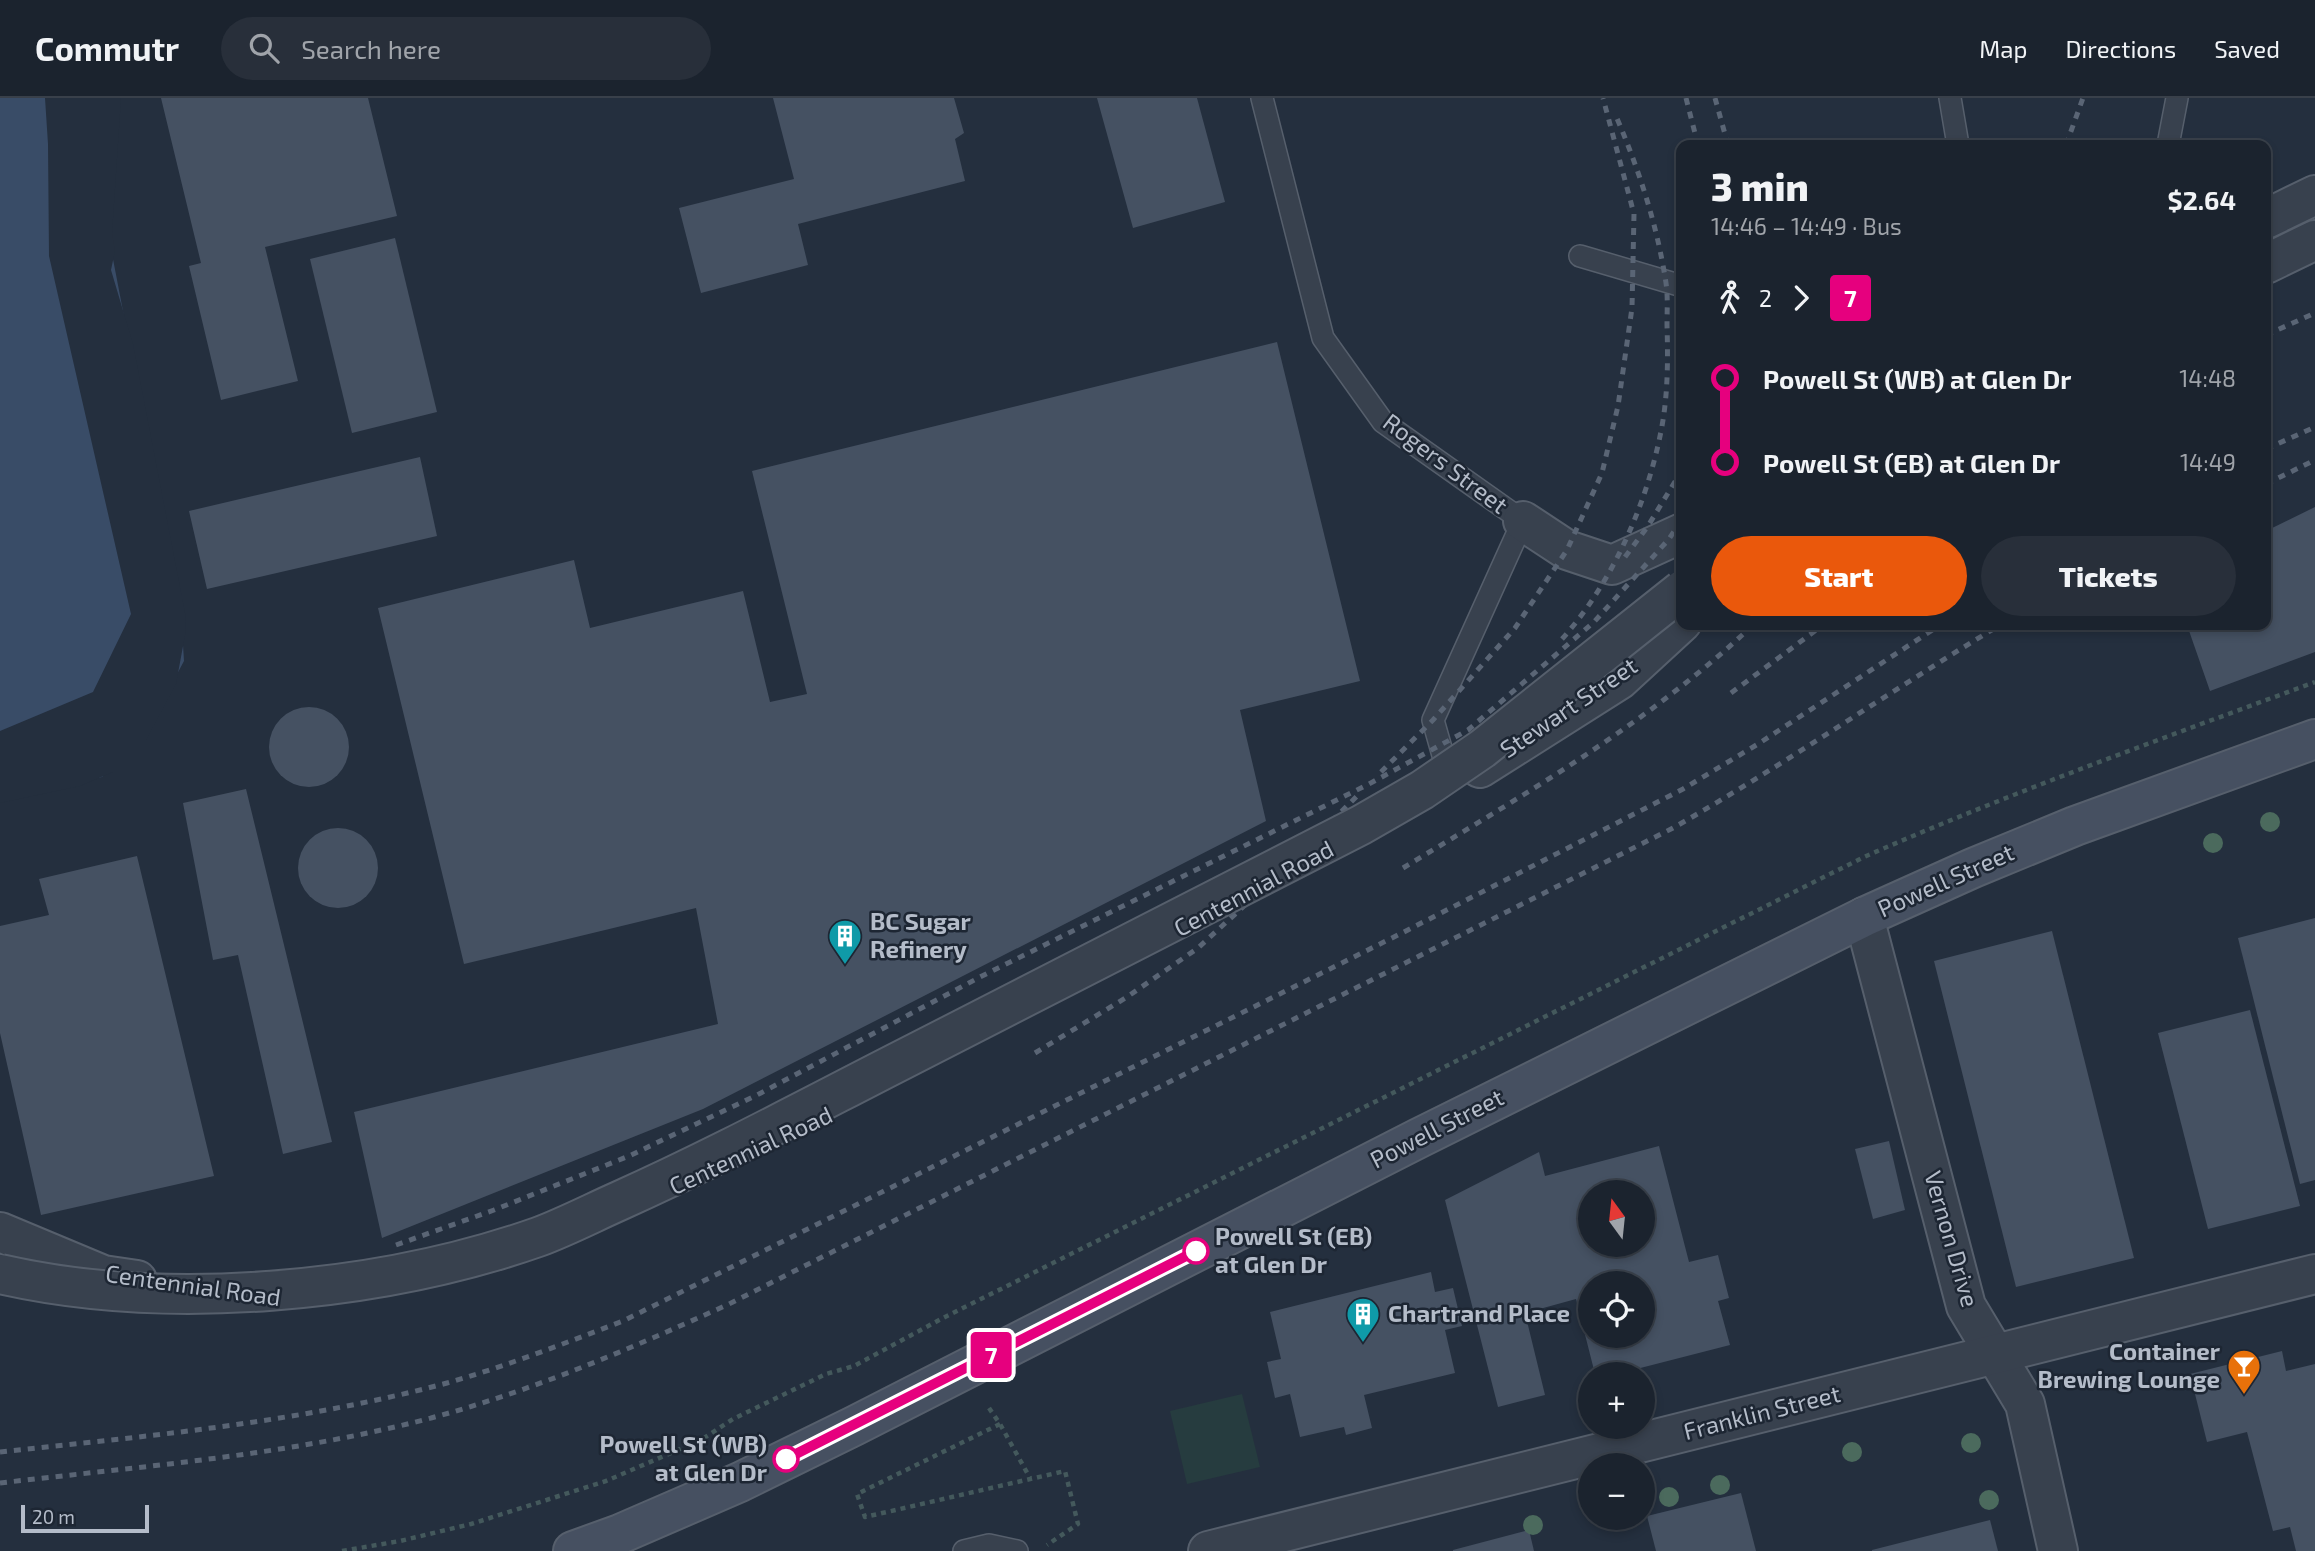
<!DOCTYPE html>
<meta charset="utf-8">
<style>
:root{--surface:#1b232e;--page:#282f3a;--text:#f1f3f6;--muted:#a0a4aa;--line:#39404a;--accent:#ea580c}
body{margin:0;font-family:"Exo 2",sans-serif;background:var(--page);color:var(--text);height:100vh;display:flex;flex-direction:column;font-size:26px;white-space:nowrap}
*{box-sizing:border-box;margin:0}
p{font-size:23px;color:var(--muted)}
.icon{flex:none;width:38px;height:38px;fill:none;stroke:currentColor;stroke-width:2;stroke-linecap:round;stroke-linejoin:round}
.map{position:relative;flex:1;overflow:hidden}
.details{position:absolute;left:1676px;top:42px;width:595px;height:490px;display:flex;flex-direction:column;background:var(--surface);border-radius:14px;box-shadow:0 4px 10px #0003,0 0 0 2px var(--line)}
.details>*{flex:none}
.badge{padding:0 14px;border-radius:5px;font-size:24px;line-height:46px}
.needle{width:46px;rotate:345deg}
.buttons{position:absolute;left:1578px;top:1082px;display:grid;gap:14px}
.buttons a{display:grid;place-items:center;width:77px;height:77px;border-radius:50%;background:var(--surface);box-shadow:0 4px 10px #0003,0 0 0 2px var(--line);font-size:35px}
.scale{position:absolute;left:21px;bottom:18px;width:128px;box-sizing:border-box;padding-left:7px;border:4px solid #b4bcc9;border-top:0;font-size:19px;line-height:24px;white-space:nowrap;color:#b4bcc9;-webkit-text-stroke:5px #1d2633;paint-order:stroke}
.map>.badge{position:absolute;translate:-50% -50%;box-shadow:0 0 0 4px #fff}
.legs{display:flex;align-items:center;gap:10px;height:77px;padding:0 35px;font-size:23px}
.legs p{margin-inline-start:auto}
.headline{display:flex;align-items:center;justify-content:space-between;height:119px;padding:0 35px}
h1{font-size:38px;font-weight:800;line-height:52px}
.button{display:flex;gap:14px;margin-top:auto;padding:14px 35px}
.button a{flex:1;height:80px;border-radius:42px;background:var(--accent);color:#fff;font-size:28px;font-weight:800;line-height:80px;text-align:center}
.button a+a{background:var(--page);color:var(--text)}
ul{padding:0 35px;list-style:none}
li{display:flex;align-items:center;gap:24px;height:84px;font-size:26px}
li i{display:grid;place-items:center;width:10px;height:100%;margin:0 9px;background:currentColor}
li i::after{content:'';width:18px;height:18px;margin:-9px;border:5px solid;border-radius:50%;background:var(--surface)}
li p{margin-inline-start:auto}
li:first-child i{background:linear-gradient(#0000 50%,currentColor 0)}
li:last-child i{background:linear-gradient(currentColor 50%,#0000 0)}
header{display:flex;align-items:center;gap:42px;box-sizing:border-box;height:98px;padding:0 35px;background:var(--surface);border-bottom:2px solid var(--line)}
header strong{font-size:33px}
nav{display:flex;gap:38px;margin-inline-start:auto;font-size:24px}
.search{width:490px;height:63px;background:var(--page);display:flex;align-items:center;gap:18px;box-sizing:border-box;padding:0 24px;border-radius:38px;color:var(--muted);font-size:26px}
.map>svg:first-child{display:block}
.green{fill:#263c3f}
.water{fill:#394c67}
.pier{fill:#242f3e}
.building{fill:#455162;fill-rule:evenodd}
.lines{fill:none;stroke-linecap:round;stroke-linejoin:round}
.lane-casing{stroke:#565f6c;stroke-width:24}
.street-casing{stroke:#565f6c;stroke-width:42}
.secondary-casing{stroke:#565f6c;stroke-width:42}
.path{stroke:#44595c;stroke-width:4.5;stroke-dasharray:5 5;stroke-linecap:butt}
.lane{stroke:#38414e;stroke-width:21}
.street{stroke:#38414e;stroke-width:38}
.secondary{stroke:#465061;stroke-width:38}
.rail{stroke:#5a6575;stroke-width:5;stroke-dasharray:7 7;stroke-linecap:butt}
.street-bridge-casing{stroke:#565f6c;stroke-width:42;stroke-linecap:butt}
.street-bridge{stroke:#38414e;stroke-width:38}
.tree{fill:#4b6a5d}
.line-1-casing{stroke:#fff;stroke-width:16}
.line-1{stroke:#e6007e;stroke-width:10}
.stop-1-dot{fill:#fff;stroke:#e6007e;stroke-width:3.5}
.labels{text-anchor:middle;stroke-width:5;stroke-linejoin:round;paint-order:stroke}
.street-label{font-size:24px;fill:#b4bcc9;stroke:#1d2633}
.poi-label{font-size:24px;font-weight:bold;fill:#b4bcc9;stroke:#1d2633;text-anchor:start}
.stop-label{font-size:24px;font-weight:bold;fill:#b4bcc9;stroke:#1d2633;text-anchor:start}
</style>
<header>
<strong>Commutr</strong>
<div class="search"><svg class="icon" aria-label="search" viewBox="0 0 24 24"><circle cx="10" cy="10" r="6"/><path d="M15 15l6 6"/></svg>Search here</div>
<nav><a>Map</a><a>Directions</a><a>Saved</a></nav>
</header>
<div class="map">
<svg width="2315" height="1453" viewBox="0 0 2315 1453">
<rect width="100%" height="100%" fill="#242f3e"/>
<path class="green" d="M 1242,1296 L 1260,1369 L 1187,1386 L 1170,1313 Z"/>
<path class="water" d="M 0,0 L 118,0 L 108,135 L 181,515 L 184,563 L 143,640 L 102,679 L 0,702 Z"/>
<path class="pier" d="M 45,0 L 121,0 L 112,135 L 115,153 L 111,172 L 133,246 L 185,515 L 186,532 L 176,586 L 146,642 L 113,674 L 80,688 L 0,705 L 0,633 L 93,594 L 131,516 L 49,158 L 48,46 Z"/>
<g class="building">
<path d="M 161,0 L 368,0 L 397,118 L 265,149 L 298,283 L 221,302 L 189,168 L 201,165 Z"/>
<path d="M 773,0 L 954,0 L 964,35 L 955,41 L 965,83 L 798,126 L 808,167 L 701,195 L 679,110 L 794,81 Z"/>
<path d="M 1097,0 L 1197,0 L 1225,104 L 1133,130 Z"/>
<path d="M 395,140 L 437,314 L 352,335 L 310,161 Z"/>
<path d="M 1277,244 L 1360,583 L 1240,612 L 1266,723 L 703,1011 L 382,1140 L 354,1014 L 718,926 L 696,810 L 464,866 L 378,510 L 574,462 L 590,530 L 743,493 L 770,604 L 807,596 L 752,373 Z"/>
<path d="M 420,359 L 437,438 L 207,491 L 189,413 Z"/>
<path d="M 2315,409 L 2315,554 L 2210,593 L 2187,527 L 2266,527 L 2266,433 Z"/>
<circle cx="309" cy="649" r="40"/>
<path d="M 246,691 L 332,1044 L 283,1056 L 238,857 L 213,862 L 183,705 Z"/>
<circle cx="338" cy="770" r="40"/>
<path d="M 137,758 L 214,1078 L 41,1117 L 0,935 L 0,828 L 49,817 L 39,781 Z"/>
<path d="M 2315,820 L 2315,1082 L 2300,1086 L 2238,840 Z"/>
<path d="M 2052,833 L 2134,1160 L 2016,1189 L 1934,863 Z"/>
<path d="M 2250,912 L 2300,1108 L 2208,1131 L 2158,935 Z"/>
<path d="M 1889,1043 L 1905,1112 L 1873,1121 L 1855,1051 Z"/>
<path d="M 1659,1048 L 1689,1164 L 1718,1157 L 1729,1200 L 1718,1203 L 1730,1247 L 1617,1276 L 1595,1276 L 1576,1201 L 1525,1215 L 1545,1297 L 1498,1309 L 1445,1102 L 1539,1054 L 1545,1078 ZM 1591,1094 L 1643,1094 L 1643,1146 L 1591,1146 ZM 1591,1185 L 1643,1185 L 1643,1237 L 1591,1237 Z"/>
<path d="M 1431,1174 L 1435,1194 L 1453,1190 L 1462,1228 L 1445,1232 L 1455,1275 L 1364,1297 L 1372,1330 L 1346,1337 L 1344,1329 L 1300,1339 L 1290,1296 L 1275,1300 L 1267,1264 L 1281,1261 L 1270,1214 Z"/>
<path d="M 2282,1253 L 2286,1273 L 2315,1266 L 2315,1453 L 2296,1453 L 2290,1429 L 2273,1433 L 2247,1334 L 2207,1344 L 2190,1276 Z"/>
<path d="M 1741,1395 L 1756,1453 L 1656,1453 L 1647,1418 Z"/>
<path d="M 1990,1422 L 1998,1453 L 1872,1453 L 1872,1452 Z"/>
<path d="M 1529,1432 L 1534,1453 L 1453,1453 L 1453,1452 Z"/>
</g>
<g class="lines">
<defs>
<g id="lane">
<path d="M 1262,0 L 1323,240 L 1383,324 L 1523,423 L 1433,622 L 1450,682"/>
<path d="M 1950,0 L 1958,47"/>
<path d="M 2168,47 L 2177,0"/>
<path d="M 1580,158 L 1682,188"/>
<path d="M 964,1453 L 989,1447 L 1017,1453"/>
</g>
<g id="street">
<path d="M 2266,121 L 2315,97"/>
<path d="M 2266,166 L 2315,142"/>
<path d="M 1523,423 L 1567,452 L 1612,467 L 1682,435"/>
<path d="M 1480,670 L 1619,582 L 1682,524"/>
<path d="M 1864,819 L 1966,1208 L 2025,1306 L 2058,1453"/>
<path d="M 0,1134 L 103,1177 L 137,1182"/>
<path d="M 1208,1453 L 2315,1176"/>
</g>
<path id="secondary" d="M 573,1453 L 620,1436 L 740,1384 L 854,1328 L 1419,1040 L 1864,819 L 1973,770 L 2075,728 L 2315,641"/>
</defs>
<use href="#lane" class="lane-casing"/>
<use href="#street" class="street-casing"/>
<use href="#secondary" class="secondary-casing"/>
<g class="path">
<path d="M 989,1310 L 1000,1326 L 1030,1380"/>
<path d="M 1000,1326 L 857,1396 L 865,1419 L 1065,1373 L 1078,1426 L 1047,1447"/>
<path d="M 342,1453 L 400,1443 L 471,1426 L 606,1383 L 701,1342 L 733,1321 L 826,1276 L 854,1268 L 943,1220 L 1864,759 C 2012,694 2164,640 2315,584"/>
</g>
<use href="#lane" class="lane"/>
<use href="#street" class="street"/>
<use href="#secondary" class="secondary"/>
<g class="rail">
<path d="M 1686,0 L 1698,47"/>
<path d="M 1715,0 L 1728,47"/>
<path d="M 2066,47 L 2083,0"/>
<path d="M 2266,237 L 2315,215"/>
<path d="M 2266,351 L 2315,329"/>
<path d="M 2266,386 L 2315,362"/>
<path d="M 1625,459 L 1648,428 L 1682,372"/>
<path d="M 1562,541 C 1613,484 1648,404 1662,328 C 1668,295 1668,260 1667,227 C 1667,213 1668,199 1666,185 C 1657,126 1639,72 1616,18"/>
<path d="M 1731,595 L 1823,527"/>
<path d="M 1381,674 L 1433,622 L 1515,530 L 1567,452 L 1602,375 L 1618,308 L 1632,210 L 1634,116 L 1603,0"/>
<path d="M 1403,770 C 1525,696 1649,625 1753,527"/>
<path d="M 1035,955 L 1127,899 L 1198,850 L 1279,776 L 1359,696"/>
<path d="M 396,1147 L 494,1112 L 629,1058 L 757,997 L 982,878 L 1369,686 L 1468,632 L 1594,524 L 1669,441 L 1682,421"/>
<path d="M 0,1354 C 149,1338 302,1324 447,1285 C 507,1268 565,1245 623,1223 L 1398,837 L 1683,691 L 1758,646 L 1940,527"/>
<path d="M 0,1385 C 144,1368 291,1357 431,1320 C 535,1292 632,1250 729,1206 L 1673,730 C 1784,667 1890,593 2000,527"/>
</g>
<defs>
<path id="street-bridge" d="M 0,1176 C 166,1214 378,1195 538,1139 C 565,1129 592,1115 619,1103 C 715,1060 808,1010 902,962 C 1055,884 1208,805 1361,727 L 1422,692 L 1482,651 L 1682,492"/>
</defs>
<use href="#street-bridge" class="street-bridge-casing"/>
<use href="#street-bridge" class="street-bridge"/>
</g>
<g class="tree">
<circle cx="2270" cy="724" r="10"/>
<circle cx="2213" cy="745" r="10"/>
<circle cx="1971" cy="1345" r="10"/>
<circle cx="1852" cy="1354" r="10"/>
<circle cx="1720" cy="1387" r="10"/>
<circle cx="1669" cy="1399" r="10"/>
<circle cx="1989" cy="1402" r="10"/>
<circle cx="1533" cy="1427" r="10"/>
</g>
<g class="lines">
<defs>
<path id="line-1" d="M 786,1361 L 1196,1153"/>
</defs>
<use href="#line-1" class="line-1-casing"/>
<use href="#line-1" class="line-1"/>
</g>
<defs>
<symbol id="building-pin" viewBox="-11 -11 22 30"><path d="M0 17L-7.5 6A9.5 9.5 0 1 1 7.5 6Z" fill="#0f9aa8" stroke="#1d2633"/><path d="M-4-6H4V6H1V3H-1V6H-4ZM-2.5-4.3h1.7v1.8h-1.7ZM.8-4.3h1.7v1.8H.8ZM-2.5-1h1.7V.8h-1.7ZM.8-1h1.7V.8H.8Z" fill="#fff"/></symbol>
<symbol id="bar-pin" viewBox="-11 -11 22 30"><path d="M0 17L-7.5 6A9.5 9.5 0 1 1 7.5 6Z" fill="#e8710a" stroke="#1d2633"/><path d="M-6-5H6L.8 .8V4.5H3.5V6h-7V4.5H-.8V.8Z" fill="#fff"/></symbol>
</defs>
<g fill-rule="evenodd">
<use href="#building-pin" x="826" y="819" width="38" height="52"/>
<use href="#building-pin" x="1344" y="1197" width="38" height="52"/>
<use href="#bar-pin" x="2225" y="1249" width="38" height="52"/>
</g>
<g class="stop-1-dot">
<circle cx="1196" cy="1153" r="12"/>
<circle cx="786" cy="1361" r="12"/>
</g>
<g class="labels">
<g class="street-label">
<text transform="translate(1445 366) rotate(37)" y="8">Rogers Street</text>
<text transform="translate(1569 610) rotate(-34)" y="8">Stewart Street</text>
<text transform="translate(1946 783) rotate(-24)" y="8">Powell Street</text>
<text transform="translate(1254 791) rotate(-28)" y="8">Centennial Road</text>
<text transform="translate(1437 1031) rotate(-27)" y="8">Powell Street</text>
<text transform="translate(751 1053) rotate(-25)" y="8">Centennial Road</text>
<text transform="translate(1951 1141) rotate(74)" y="8">Vernon Drive</text>
<text transform="translate(193 1188) rotate(8)" y="8">Centennial Road</text>
<text transform="translate(1762 1315) rotate(-14)" y="8">Franklin Street</text>
</g>
<g class="poi-label">
<text x="870" y="832">BC Sugar<tspan x="870" dy="28">Refinery</tspan></text>
<text x="1388" y="1224">Chartrand Place</text>
<text x="2220" y="1262" text-anchor="end">Container<tspan x="2220" dy="28">Brewing Lounge</tspan></text>
</g>
<g class="stop-label">
<text x="1215" y="1147">Powell St (EB)<tspan x="1215" dy="28">at Glen Dr</tspan></text>
<text x="767" y="1355" text-anchor="end">Powell St (WB)<tspan x="767" dy="28">at Glen Dr</tspan></text>
</g>
</g>
</svg>
<div class="buttons">
<a><svg class="needle" viewBox="-14 -14 28 28"><path d="M0-13l5 13h-10z" fill="#e53935"/><path d="M0 13l5-13h-10z" fill="#a0a4aa"/></svg></a>
<a><svg class="icon" aria-label="locate" viewBox="0 0 24 24"><circle cx="12" cy="12" r="6"/><path d="M12 2v4M12 18v4M2 12h4M18 12h4"/></svg></a>
<a>+</a>
<a>−</a>
</div>
<div class="scale">20 m</div>
<b class="badge" style="left:991px;top:1257px;background:#e6007e;color:#fff">7</b>
<section class="details">
<div class="headline"><div><h1>3 min</h1><p>14:46 – 14:49 · Bus</p></div><b>$2.64</b></div>
<div class="legs"><svg class="icon" aria-label="walk" viewBox="0 0 24 24"><circle cx="13" cy="4" r="2"/><path d="M13 8l-2 6 4 7M11 14l-3 7M7 12l3-4h3l4 4"/></svg>2<svg class="icon" aria-label="forward" viewBox="0 0 24 24"><path d="M9 5l7 7-7 7"/></svg><b class="badge" style="background:#e6007e;color:#fff">7</b></div>
<ul>
<li><i style="color:#e6007e"></i><b>Powell St (WB) at Glen Dr</b><p>14:48</p></li>
<li><i style="color:#e6007e"></i><b>Powell St (EB) at Glen Dr</b><p>14:49</p></li>
</ul>
<div class="button"><a>Start</a><a>Tickets</a></div>
</section>
</div>
